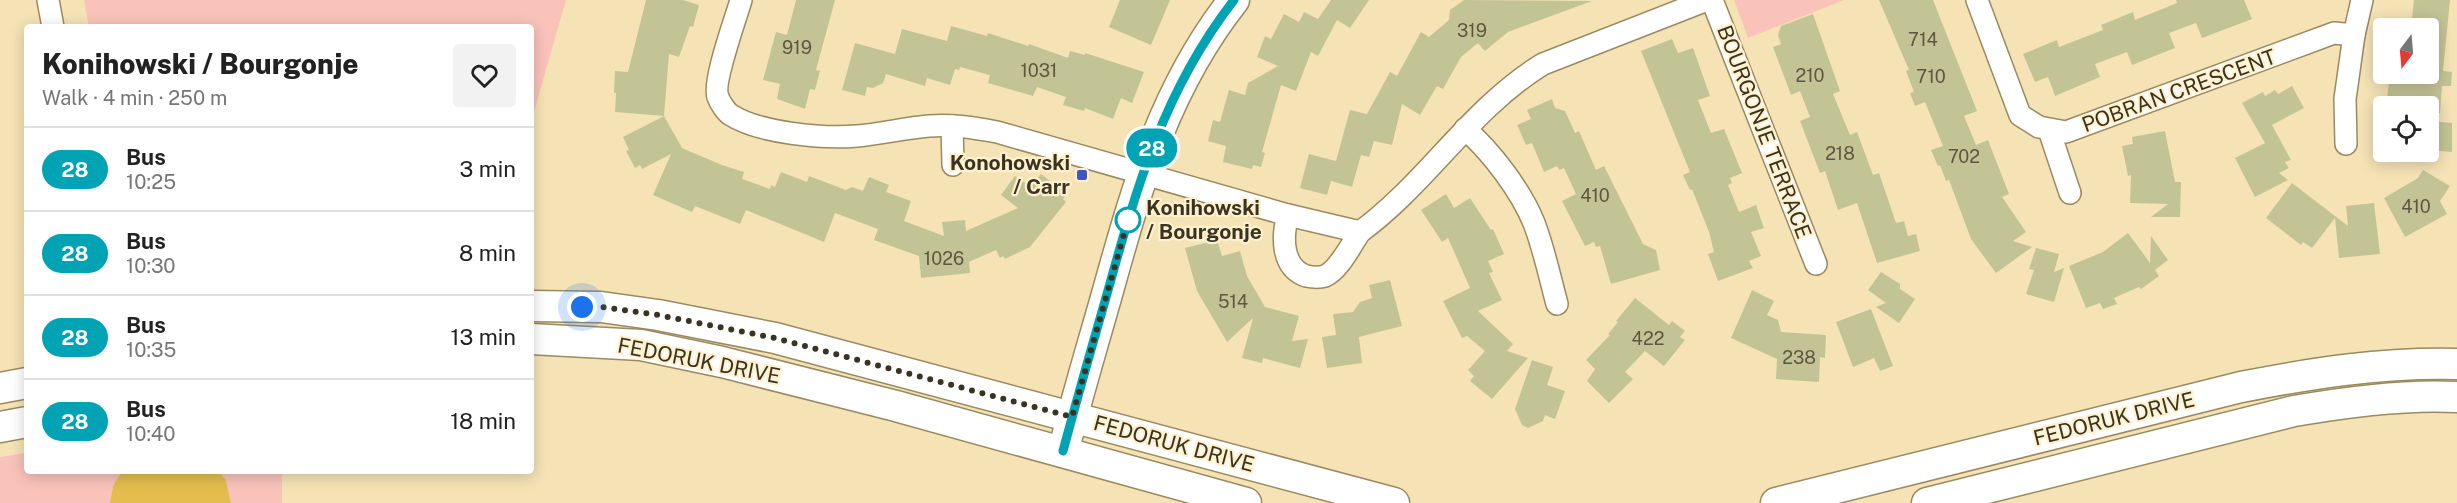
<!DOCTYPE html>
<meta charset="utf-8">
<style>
:root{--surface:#fff;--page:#f2f2f2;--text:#222;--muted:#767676;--line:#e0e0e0}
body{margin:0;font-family:"Public Sans",sans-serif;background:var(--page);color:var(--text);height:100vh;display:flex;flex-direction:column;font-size:22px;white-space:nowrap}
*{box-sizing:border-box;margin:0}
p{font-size:20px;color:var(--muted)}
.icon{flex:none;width:33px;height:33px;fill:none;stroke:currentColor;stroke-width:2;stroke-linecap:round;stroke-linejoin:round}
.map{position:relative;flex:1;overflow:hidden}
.details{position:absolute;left:24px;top:24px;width:510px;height:450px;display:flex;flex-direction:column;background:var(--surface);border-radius:6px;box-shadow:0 3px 15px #0003}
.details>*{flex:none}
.badge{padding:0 12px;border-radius:20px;font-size:21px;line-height:39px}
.needle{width:39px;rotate:196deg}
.tools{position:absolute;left:2373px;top:18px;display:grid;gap:12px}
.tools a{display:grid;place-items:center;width:66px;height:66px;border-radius:6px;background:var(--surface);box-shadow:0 3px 15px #0003;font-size:30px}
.you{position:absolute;width:30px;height:30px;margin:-15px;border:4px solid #fff;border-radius:50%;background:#1a73e8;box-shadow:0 0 0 9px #1a73e833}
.map>.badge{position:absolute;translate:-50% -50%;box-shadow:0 0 0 3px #fff}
.round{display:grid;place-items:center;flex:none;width:63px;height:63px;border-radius:6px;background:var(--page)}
.overview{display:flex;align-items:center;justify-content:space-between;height:102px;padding:0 18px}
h1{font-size:28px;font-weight:800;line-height:45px}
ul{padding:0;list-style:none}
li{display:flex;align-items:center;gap:18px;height:84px;padding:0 18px;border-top:2px solid var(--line)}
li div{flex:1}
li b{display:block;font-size:22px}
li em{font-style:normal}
li .badge{min-width:66px;font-weight:700;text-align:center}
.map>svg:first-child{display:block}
.green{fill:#f9c3ba}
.water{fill:#e4bd4e}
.building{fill:#c3c496}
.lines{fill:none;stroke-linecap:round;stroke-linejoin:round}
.street-casing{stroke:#9a8a60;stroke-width:24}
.secondary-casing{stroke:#9a8a60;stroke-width:33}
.street{stroke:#fff;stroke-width:21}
.secondary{stroke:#fff;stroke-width:30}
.line-casing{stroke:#fff;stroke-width:14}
.line{stroke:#00a3b4;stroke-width:9}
.walk{stroke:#3a3321;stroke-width:6;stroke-dasharray:0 10.8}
.poi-dot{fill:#3c56c9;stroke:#fff1cd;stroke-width:2}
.stop-dot{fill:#fff;stroke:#00a3b4;stroke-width:3}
.labels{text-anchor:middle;stroke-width:4.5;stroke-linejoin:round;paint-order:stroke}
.number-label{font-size:18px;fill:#5c573e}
.street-label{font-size:21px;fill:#3a3321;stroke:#fff1cd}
.poi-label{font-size:21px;font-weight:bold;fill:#3a3321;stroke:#fff1cd;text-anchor:end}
.stop-label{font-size:21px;font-weight:bold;fill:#3a3321;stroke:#fff1cd;text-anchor:start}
</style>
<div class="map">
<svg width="2457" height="503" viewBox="0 0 2457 503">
<rect width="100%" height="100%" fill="#f5e3b6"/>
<g class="green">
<path d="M 84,0 L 566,0 L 531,122 L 531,27 L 89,27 Z"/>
<path d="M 1734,0 L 1844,0 L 1748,38 Z"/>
<path d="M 27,453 L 27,471 L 122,471 L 113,486 L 110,503 L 0,503 L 0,457 Z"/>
<path d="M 218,471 L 282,471 L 282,503 L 231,503 L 226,480 Z"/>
</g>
<path class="water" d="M 122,471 L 218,471 L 226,480 L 231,503 L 110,503 L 113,486 Z"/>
<g class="building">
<path d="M 646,0 L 683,0 L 699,5 L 693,27 L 690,26 L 679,57 L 669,54 L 664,116 L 682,148 L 722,165 L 744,172 L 742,179 L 770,189 L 771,185 L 775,187 L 781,172 L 807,182 L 809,176 L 846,190 L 852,187 L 863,191 L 869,177 L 889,185 L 886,192 L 911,201 L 904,221 L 944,236 L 942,222 L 965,220 L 966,231 L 1018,208 L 1001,195 L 1015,176 L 1028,185 L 1032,180 L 1035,182 L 1041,174 L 1067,194 L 1063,199 L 1066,202 L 1030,247 L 1005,259 L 1003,256 L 1000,258 L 996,250 L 969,262 L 970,273 L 921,278 L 919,256 L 874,240 L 878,229 L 835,213 L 824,242 L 746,210 L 740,224 L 695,206 L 692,212 L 653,195 L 671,154 L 642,169 L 640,165 L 635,168 L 626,151 L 629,150 L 623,137 L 664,116 L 615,112 L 616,93 L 614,93 L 615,71 L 628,72 Z"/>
<path d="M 796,0 L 835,0 L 816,70 L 820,71 L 815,90 L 810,89 L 805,109 L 777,99 L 780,84 L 763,80 L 776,32 L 787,35 Z"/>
<path d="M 1120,0 L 1170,0 L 1151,45 L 1109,27 Z"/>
<path d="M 1331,0 L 1369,0 L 1350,28 L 1337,20 L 1318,56 L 1311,52 L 1296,91 L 1281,85 L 1262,152 L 1265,153 L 1261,167 L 1253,165 L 1252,169 L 1223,162 L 1226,146 L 1208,141 L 1213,120 L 1220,122 L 1229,90 L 1245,95 L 1248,83 L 1278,66 L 1257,57 L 1265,36 L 1271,39 L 1284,14 L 1299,22 L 1304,12 L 1318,19 Z"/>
<path d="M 1464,0 L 1592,1 L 1508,32 L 1485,51 L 1478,43 L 1461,57 L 1443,89 L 1437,86 L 1420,115 L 1402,104 L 1392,145 L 1374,141 L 1369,157 L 1361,155 L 1352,187 L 1331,181 L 1327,195 L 1300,188 L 1309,154 L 1336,161 L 1350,110 L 1367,114 L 1390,72 L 1397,76 L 1421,32 L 1429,37 L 1449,20 L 1450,10 Z"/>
<path d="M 1879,0 L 1933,0 L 1977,111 L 1964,116 L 1976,145 L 1988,140 L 2009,194 L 2002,197 L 2026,232 L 2013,241 L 2032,247 L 1996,273 L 1971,239 L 1949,180 L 1946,181 L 1940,165 L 1938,166 L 1931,150 L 1943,146 L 1925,102 L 1915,106 L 1910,93 L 1914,92 L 1906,71 L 1909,70 Z"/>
<path d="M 2176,0 L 2244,0 L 2252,19 L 2202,38 L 2196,23 L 2169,33 L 2175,48 L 2132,65 L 2127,52 L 2095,64 L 2100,77 L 2055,96 L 2048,77 L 2035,82 L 2023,54 L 2057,40 L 2059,47 L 2103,30 L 2101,25 L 2133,12 L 2135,20 L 2177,3 Z"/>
<path d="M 2414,0 L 2450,0 L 2443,71 L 2452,72 L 2451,86 L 2442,86 L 2440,113 L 2428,113 L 2428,106 L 2386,105 L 2389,83 L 2403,84 L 2404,74 L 2428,74 L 2428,28 L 2411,28 Z"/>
<path d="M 1813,14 L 1840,91 L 1833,94 L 1850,135 L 1857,132 L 1873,175 L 1879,173 L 1896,223 L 1904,221 L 1908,236 L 1916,234 L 1920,251 L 1877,263 L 1857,203 L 1838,210 L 1825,171 L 1820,173 L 1800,121 L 1810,117 L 1800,91 L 1791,95 L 1773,47 L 1781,44 L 1778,35 L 1781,26 Z"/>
<path d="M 951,26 L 987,36 L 988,33 L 1028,46 L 1029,44 L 1068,58 L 1070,51 L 1085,55 L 1085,53 L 1144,72 L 1132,103 L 1121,98 L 1113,119 L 1085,108 L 1084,111 L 1063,105 L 1066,97 L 1037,87 L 1033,96 L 988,83 L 990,75 L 960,67 L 959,70 L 955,69 L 950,85 L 927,78 L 925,86 L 886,74 L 883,83 L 873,88 L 867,87 L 865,96 L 842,90 L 855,43 L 895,54 L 902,29 L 947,41 Z"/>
<path d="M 1672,39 L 1678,53 L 1693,48 L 1710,96 L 1698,100 L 1711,133 L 1724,129 L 1742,173 L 1730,178 L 1732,183 L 1728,185 L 1739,212 L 1756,205 L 1764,228 L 1751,232 L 1761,256 L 1749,261 L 1753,268 L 1718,281 L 1708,254 L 1714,252 L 1709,232 L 1692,189 L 1690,190 L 1683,175 L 1690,172 L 1641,51 Z"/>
<path d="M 2292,86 L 2304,108 L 2272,125 L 2291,160 L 2285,162 L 2289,168 L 2279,173 L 2288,180 L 2255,197 L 2235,158 L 2265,143 L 2242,103 L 2263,92 L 2265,96 L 2275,90 L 2278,94 Z"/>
<path d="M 1552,99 L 1555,108 L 1565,111 L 1575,133 L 1579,131 L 1596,170 L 1604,166 L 1643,244 L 1656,250 L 1660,270 L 1611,284 L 1600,246 L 1596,247 L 1594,242 L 1585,246 L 1562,201 L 1576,194 L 1564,168 L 1559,170 L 1557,166 L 1544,172 L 1532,143 L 1526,145 L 1517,125 L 1531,119 L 1527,110 Z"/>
<path d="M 2428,121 L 2452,123 L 2452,152 L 2428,150 Z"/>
<path d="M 2165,131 L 2175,182 L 2181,182 L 2180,217 L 2151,217 L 2168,204 L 2130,203 L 2131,175 L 2128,176 L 2122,146 L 2133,144 L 2132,137 Z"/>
<path d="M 2423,170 L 2450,186 L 2440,201 L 2447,214 L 2405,237 L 2384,198 L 2418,178 Z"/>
<path d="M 2292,183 L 2348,226 L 2346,206 L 2374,203 L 2380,254 L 2339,258 L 2335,218 L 2312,248 L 2303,242 L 2301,245 L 2266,218 Z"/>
<path d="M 1446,194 L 1454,208 L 1470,198 L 1491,230 L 1493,229 L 1504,254 L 1488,261 L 1493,272 L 1489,273 L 1502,300 L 1478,311 L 1513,344 L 1507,351 L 1528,358 L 1492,399 L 1470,381 L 1474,376 L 1468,370 L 1485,351 L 1467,336 L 1462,338 L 1443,301 L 1470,288 L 1448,238 L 1442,242 L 1421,210 Z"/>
<path d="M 2128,233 L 2150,263 L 2151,236 L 2168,260 L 2155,270 L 2159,276 L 2141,289 L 2139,287 L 2114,298 L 2117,304 L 2103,309 L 2100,303 L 2086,308 L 2069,266 L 2103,252 Z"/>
<path d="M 1217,240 L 1222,256 L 1240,251 L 1247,276 L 1265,307 L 1299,316 L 1292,341 L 1308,339 L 1300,368 L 1263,358 L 1262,363 L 1242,358 L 1253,318 L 1227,342 L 1197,291 L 1185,248 Z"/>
<path d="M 2036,248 L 2059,254 L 2054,272 L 2064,268 L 2054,302 L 2026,294 L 2034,270 L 2029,269 Z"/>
<path d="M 1881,272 L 1900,284 L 1900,289 L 1915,299 L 1899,323 L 1876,307 L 1886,303 L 1868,290 Z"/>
<path d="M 1390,280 L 1402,326 L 1359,337 L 1362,363 L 1327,368 L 1322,337 L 1336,335 L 1333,314 L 1353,312 L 1360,302 L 1372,298 L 1369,285 Z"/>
<path d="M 1752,290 L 1774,301 L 1767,315 L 1778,320 L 1781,332 L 1826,335 L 1825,358 L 1820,357 L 1819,382 L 1776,379 L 1777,359 L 1731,338 Z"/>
<path d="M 1635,298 L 1669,325 L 1672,321 L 1685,331 L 1680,337 L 1685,340 L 1664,366 L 1645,351 L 1625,372 L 1633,379 L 1609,403 L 1587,381 L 1595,369 L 1586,360 L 1610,335 L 1608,334 L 1618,322 L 1616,321 Z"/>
<path d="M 1871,309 L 1893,366 L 1880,371 L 1874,358 L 1853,367 L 1836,322 Z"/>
<path d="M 1532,360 L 1553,367 L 1547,385 L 1565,391 L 1555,419 L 1545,415 L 1543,421 L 1528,428 L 1522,425 L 1515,409 Z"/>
</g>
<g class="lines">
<defs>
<g id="street">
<path d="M 48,0 L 53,27"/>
<path d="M 741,0 C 736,18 712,83 718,97 C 720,103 727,113 731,115 C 759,133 824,139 857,136 C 881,134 905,128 929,126 C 952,124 975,128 997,132 L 1288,215 L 1360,232 C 1427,183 1471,108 1543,64 L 1707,0"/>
<path d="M 1712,0 L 1816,264"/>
<path d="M 1977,0 L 2020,115 L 2039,127 L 2066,132 L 2334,33 L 2354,35 L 2362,0"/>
<path d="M 952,126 L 953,165"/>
<path d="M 1465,129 C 1491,151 1521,191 1534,223 C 1544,249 1550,278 1557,304"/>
<path d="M 2049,130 L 2070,193"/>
<path d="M 2346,144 L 2345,99 L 2354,35"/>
<path d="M 1288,215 C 1282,236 1281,267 1306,276 C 1311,277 1319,278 1325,276 C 1339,270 1351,245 1360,232"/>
</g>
<g id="secondary">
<path d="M 531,306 L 601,307 L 658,315 L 775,338 L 1394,503"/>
<path d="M 531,339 L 641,345 L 722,362 L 896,406 L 1246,503"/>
<path d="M 0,388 L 27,383"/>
<path d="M 0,427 L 27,422"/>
<path d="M 1067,437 C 1080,386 1095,337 1109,287 C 1138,183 1166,86 1234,0"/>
<path d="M 1776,503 L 2241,387 C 2313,373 2383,362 2457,364"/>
<path d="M 1927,503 L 2294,411 C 2346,402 2405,394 2457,397"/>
</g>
</defs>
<use href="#street" class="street-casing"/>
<use href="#secondary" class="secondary-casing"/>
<use href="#street" class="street"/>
<use href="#secondary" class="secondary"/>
</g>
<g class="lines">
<defs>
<path id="line" d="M 1063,451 C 1077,399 1092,346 1107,294 C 1137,186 1164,90 1234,0"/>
</defs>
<use href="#line" class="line-casing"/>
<use href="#line" class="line"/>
<path class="walk" d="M 582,307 L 601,307 L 658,315 L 775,338 L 1072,417 L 1128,220"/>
</g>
<rect class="poi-dot" x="1076" y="169" width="12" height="12" rx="3"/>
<circle class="stop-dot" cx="1128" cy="220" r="12"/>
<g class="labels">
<g class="number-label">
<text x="1472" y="37">319</text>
<text x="1923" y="46">714</text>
<text x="797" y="54">919</text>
<text x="1039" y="77">1031</text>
<text x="1810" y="82">210</text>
<text x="1931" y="83">710</text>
<text x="1840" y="160">218</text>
<text x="1964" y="163">702</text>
<text x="1595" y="202">410</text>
<text x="2416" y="213">410</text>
<text x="944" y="265">1026</text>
<text x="1233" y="308">514</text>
<text x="1648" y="345">422</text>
<text x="1799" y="364">238</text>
</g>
<g class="street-label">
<text transform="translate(2179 91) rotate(-20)" y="7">POBRAN CRESCENT</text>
<text transform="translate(1764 132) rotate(69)" y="7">BOURGONJE TERRACE</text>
<text transform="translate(699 361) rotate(11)" y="7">FEDORUK DRIVE</text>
<text transform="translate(2114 419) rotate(-14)" y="7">FEDORUK DRIVE</text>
<text transform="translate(1174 444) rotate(15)" y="7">FEDORUK DRIVE</text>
</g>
<g class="poi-label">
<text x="1070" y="170">Konohowski<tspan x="1070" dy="24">/ Carr</tspan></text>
</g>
<g class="stop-label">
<text x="1146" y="215">Konihowski<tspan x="1146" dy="24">/ Bourgonje</tspan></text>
</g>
</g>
</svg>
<div class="tools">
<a><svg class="needle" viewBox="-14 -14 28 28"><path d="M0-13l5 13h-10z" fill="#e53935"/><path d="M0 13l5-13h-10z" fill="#767676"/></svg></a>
<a><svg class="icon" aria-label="locate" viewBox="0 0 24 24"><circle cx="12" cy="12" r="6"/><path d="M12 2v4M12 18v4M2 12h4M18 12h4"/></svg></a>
</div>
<div class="you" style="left:582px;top:307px"></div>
<b class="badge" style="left:1152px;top:148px;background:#00a3b4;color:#fff">28</b>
<section class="details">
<div class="overview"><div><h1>Konihowski / Bourgonje</h1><p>Walk · 4 min · 250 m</p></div><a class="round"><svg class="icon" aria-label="heart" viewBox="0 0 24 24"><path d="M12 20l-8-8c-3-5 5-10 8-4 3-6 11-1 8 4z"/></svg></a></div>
<ul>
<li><span class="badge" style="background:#00a3b4;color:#fff">28</span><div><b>Bus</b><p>10:25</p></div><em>3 min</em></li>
<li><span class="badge" style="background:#00a3b4;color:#fff">28</span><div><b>Bus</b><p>10:30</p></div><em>8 min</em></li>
<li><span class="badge" style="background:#00a3b4;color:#fff">28</span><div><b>Bus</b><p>10:35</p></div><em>13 min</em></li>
<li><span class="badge" style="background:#00a3b4;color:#fff">28</span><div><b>Bus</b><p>10:40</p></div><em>18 min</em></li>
</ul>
</section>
</div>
